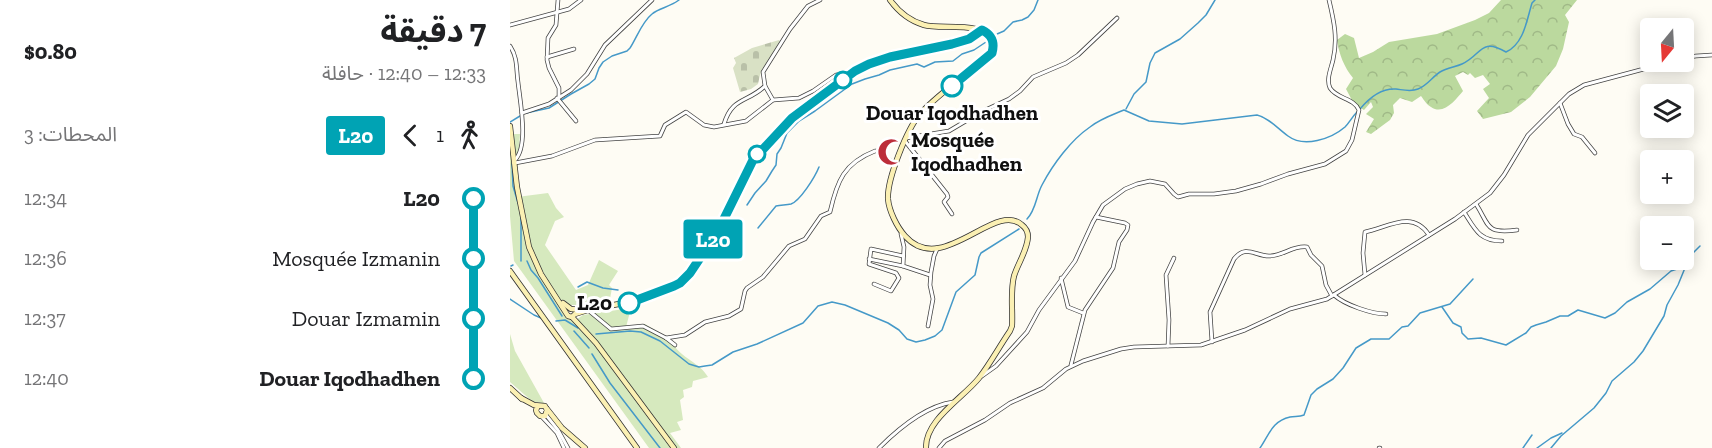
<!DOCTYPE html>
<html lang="ar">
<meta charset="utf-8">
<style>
:root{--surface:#fff;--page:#f6f6f6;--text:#202124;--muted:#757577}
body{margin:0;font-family:"Zilla Slab","Noto Sans Arabic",serif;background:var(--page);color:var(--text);direction:rtl;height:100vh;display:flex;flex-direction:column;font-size:22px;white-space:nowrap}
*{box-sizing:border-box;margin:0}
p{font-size:20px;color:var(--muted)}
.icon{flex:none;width:33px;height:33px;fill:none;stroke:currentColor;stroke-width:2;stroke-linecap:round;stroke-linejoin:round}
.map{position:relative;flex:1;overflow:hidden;direction:ltr}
.side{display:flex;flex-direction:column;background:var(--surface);width:510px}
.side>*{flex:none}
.badge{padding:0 12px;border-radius:4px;font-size:21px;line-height:39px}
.needle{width:39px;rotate:198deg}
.controls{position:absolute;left:1130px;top:18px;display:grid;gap:12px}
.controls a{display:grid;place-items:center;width:54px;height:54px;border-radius:6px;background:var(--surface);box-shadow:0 3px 15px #0003;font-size:30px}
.map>.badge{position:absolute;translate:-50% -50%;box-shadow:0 0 0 3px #fff}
.legs{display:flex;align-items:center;gap:9px;height:66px;padding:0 24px;font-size:20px}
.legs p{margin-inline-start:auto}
.overview{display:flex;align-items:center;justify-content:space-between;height:102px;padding:0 24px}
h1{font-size:33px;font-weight:700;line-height:45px}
ul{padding:0 24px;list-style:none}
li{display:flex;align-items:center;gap:21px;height:60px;font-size:22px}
li i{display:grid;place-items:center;width:9px;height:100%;margin:0 8px;background:currentColor}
li i::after{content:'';width:15px;height:15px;margin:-8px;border:4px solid;border-radius:50%;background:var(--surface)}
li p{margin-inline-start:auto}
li:first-child i{background:linear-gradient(#0000 50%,currentColor 0)}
li:last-child i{background:linear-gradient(currentColor 50%,#0000 0)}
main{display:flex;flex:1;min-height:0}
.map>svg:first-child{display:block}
.green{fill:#d6e9be}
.forest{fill:url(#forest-crowns)}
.cemetery{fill:url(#cemetery-stones)}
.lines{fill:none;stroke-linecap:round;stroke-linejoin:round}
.stream{stroke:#4599c8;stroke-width:1.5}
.street-casing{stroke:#434343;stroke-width:4.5}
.secondary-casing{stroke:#323232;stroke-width:6}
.street{stroke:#fff;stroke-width:3}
.secondary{stroke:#fbf0b3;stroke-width:4.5}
.line-1-casing{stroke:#fff;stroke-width:14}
.line-1{stroke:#00a3b4;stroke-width:9}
.stop-1-dot{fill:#fff;stroke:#00a3b4;stroke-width:3}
.labels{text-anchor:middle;stroke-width:6;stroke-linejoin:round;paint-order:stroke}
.stop-label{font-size:21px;font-weight:bold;fill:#101010;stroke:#fff}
.poi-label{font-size:21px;font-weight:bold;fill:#101010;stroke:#fff;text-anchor:start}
</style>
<main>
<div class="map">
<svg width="1202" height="448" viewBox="0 0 1202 448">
<defs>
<pattern id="forest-crowns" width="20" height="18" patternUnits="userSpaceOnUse" patternTransform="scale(1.5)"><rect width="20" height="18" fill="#bbd99e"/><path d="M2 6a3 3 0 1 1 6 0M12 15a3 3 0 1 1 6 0" fill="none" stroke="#a0b987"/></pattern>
<pattern id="cemetery-stones" width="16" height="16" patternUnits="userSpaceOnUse" patternTransform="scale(1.5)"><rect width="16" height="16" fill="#d9e1c5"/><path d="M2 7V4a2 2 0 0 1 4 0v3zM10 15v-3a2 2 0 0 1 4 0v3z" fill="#b9c0a8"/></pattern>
</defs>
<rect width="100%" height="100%" fill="#fefcf4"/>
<g class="green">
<path d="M 0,128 L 1,134 L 10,134 L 6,189 L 7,197 L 38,193 L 46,208 L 54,217 L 45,221 L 35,245 L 66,290 L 78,285 L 89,260 L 108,271 L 99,285 L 102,288 L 99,304 L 62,305 L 53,310 L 63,322 L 73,315 L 121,308 L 116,327 L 135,324 L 153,335 L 160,337 C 166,357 189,361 198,377 L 183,381 L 182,387 L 173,390 L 174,397 L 170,400 L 173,420 L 167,422 L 171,430 L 160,433 L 171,448 L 139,448 L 4,261 L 0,216 Z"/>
<path d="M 0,334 L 5,351 L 34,403 L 23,402 L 0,382 Z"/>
</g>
<path class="forest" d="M 991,0 L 1067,0 L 1055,15 L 1059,22 L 1053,49 L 1046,66 L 1020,97 L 1001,112 L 973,119 L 967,111 L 979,98 L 973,89 L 980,84 L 973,75 L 965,78 L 960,73 L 958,75 L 953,72 L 945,76 L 953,91 C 946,99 934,116 921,107 C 917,105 914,100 911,96 L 902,102 L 890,98 L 883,105 L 884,113 L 880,120 L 861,134 L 856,132 L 864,119 L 856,114 L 863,107 L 861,102 L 854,110 L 844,104 L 836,89 L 843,78 C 834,67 829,54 827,40 L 835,34 L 844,38 L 849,58 L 863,52 L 879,42 L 927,34 L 965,20 L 979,13 Z"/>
<path class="cemetery" d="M 269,40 L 270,41 L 250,75 L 248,84 L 241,89 L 230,92 L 223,68 L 226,63 L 224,58 L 242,48 Z"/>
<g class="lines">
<g class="stream">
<path d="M 487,34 L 494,31 L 503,22 L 512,20 L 518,17 L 524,10 L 528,0"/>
<path d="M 616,109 L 624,94 L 636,82 L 640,63 L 645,53 L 670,39 L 688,23 L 696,15 L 705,0"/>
<path d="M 850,109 C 859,98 871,88 886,89 C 894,90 901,92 908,89 C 918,85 922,77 930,72 C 937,68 945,67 952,64 C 972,55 970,37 996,52 C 1014,44 1017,19 1022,3 L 1025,0"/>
<path d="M 16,113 L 39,108 L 61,94 L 79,84 L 85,79 L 89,68 L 93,62 L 102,56 L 117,51 L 120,48 C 127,37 132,22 142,14 C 149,8 160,7 169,0"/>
<path d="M 0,122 L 10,116"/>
<path d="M 2,164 L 3,186 L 8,203"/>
<path d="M 237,205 L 245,193 L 256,181 L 262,171 L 266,165 L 267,154 L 271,148 L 277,133 L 289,121 L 305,111 L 342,84 L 355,79 L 369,75 L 380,70 L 407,64 L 414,67 L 425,62 L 443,61 L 452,54 L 464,50 L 476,42"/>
<path d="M 11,217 L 11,261"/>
<path d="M 517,219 C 526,210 526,196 532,185 C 543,164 561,140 580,127 C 590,119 602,115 614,110 L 639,121 L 672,124 L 747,115 C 759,118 767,128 778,136 C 794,148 821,139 835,127 C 839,123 842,117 847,112"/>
<path d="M 248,228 L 266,206 C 271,205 276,205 281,204 C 290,201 305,177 309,167"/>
<path d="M 17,261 L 21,270 L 28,278 L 52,316"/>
<path d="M 1,266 L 3,265"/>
<path d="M 68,287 L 77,282 L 93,288 L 108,290"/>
<path d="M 0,299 L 24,315 L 31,318"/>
<path d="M 932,307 L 943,323 L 951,327 L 952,333 L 958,339 L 971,338 L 996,345 L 1016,333 L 1021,327 L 1026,325 L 1036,322 L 1050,316 L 1058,316 L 1068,310 L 1095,318 L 1105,313 L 1117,302 L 1140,289 L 1161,271 L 1173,267 L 1181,255 L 1190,246"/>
<path d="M 46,321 L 55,320 L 68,328"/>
<path d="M 64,331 L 79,348"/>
<path d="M 86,334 L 120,331 L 131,332 L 150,341 L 179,364 L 189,367 L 195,366 L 202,365 L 223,352 L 247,344 L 293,323 L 308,306 L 322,302 L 335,305 L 378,323 L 389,330 L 397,339 L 406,342 L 415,340 L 425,336 L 432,330 L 446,292 L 465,275 L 469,257 L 471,253 L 509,229"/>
<path d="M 82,354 L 100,383 L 150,448"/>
<path d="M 750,448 C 759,435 762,421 780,417 C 785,416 789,417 794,415 L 801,395 L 807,389 L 823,379 L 833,368 L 846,348 L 861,339 L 879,339 L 892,327 L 898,326 L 910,313 L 940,304 L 963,279"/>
<path d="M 1013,448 L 1022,435"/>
<path d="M 1027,448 L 1041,438 L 1052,433"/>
<path d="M 1041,448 L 1051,436 L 1084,408 L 1096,393 L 1102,381 L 1124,362 L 1133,351 L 1154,316 L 1157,305 L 1168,285 L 1177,263"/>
</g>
<defs>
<g id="street">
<path d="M 48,0 L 46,25 L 38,38 L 37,60 L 39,68 L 49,88 L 49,97"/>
<path d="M 0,25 L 59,9 L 71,0"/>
<path d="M 0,46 C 8,58 6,69 8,82 C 10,101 19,146 5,160"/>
<path d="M 37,57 L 64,49"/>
<path d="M 1173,58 L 1186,56 L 1202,55"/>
<path d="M 255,86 L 263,100"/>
<path d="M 47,98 L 66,121"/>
<path d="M 1050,103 L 1058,124 L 1064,134 L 1072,137 L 1085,153"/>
<path d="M 12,113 L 39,104 L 61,90 L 77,74 L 95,45 L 142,0"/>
<path d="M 214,124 C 222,97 237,103 255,86 L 253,72 L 280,29 L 298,6 L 310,0"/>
<path d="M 396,138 L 439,131 L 471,112 L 499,99 L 510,91 L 523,77 L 556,63 L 568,55 L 607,18"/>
<path d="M 395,141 L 437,194 L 438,197 L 434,202 L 442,214"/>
<path d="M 5,163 L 42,156 L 85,140 L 150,136 L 155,125 L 176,112 L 194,125 L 204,127 L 236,121 L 263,100 L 289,98 L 303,91 L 326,75 L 341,73"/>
<path d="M 966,204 C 980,226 975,234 1007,230"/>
<path d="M 954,212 C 965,229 969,241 992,241"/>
<path d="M 391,234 L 394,247 L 393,266 L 420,275"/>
<path d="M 359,259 L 393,266"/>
<path d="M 855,275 L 853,253 L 855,232 C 877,228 902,209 919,235"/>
<path d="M 551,278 L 558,307 L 573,313"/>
<path d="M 364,284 L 381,291 L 389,278 L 386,273 L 359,264 L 361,249 L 393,256"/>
<path d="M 824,295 C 835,305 862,314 876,314"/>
<path d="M 78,310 L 101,329 L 133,326 L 156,338 L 165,345"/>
<path d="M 418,326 L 423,299 L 420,285 L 421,272 L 424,256 L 427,249"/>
<path d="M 156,338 L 175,335 L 195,322 L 219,316 L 231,309 L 235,291 L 237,288 L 253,277 L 279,246 L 295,239 L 311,216 L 320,212 C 327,181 334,163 365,151 L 369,151 L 384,164"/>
<path d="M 702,342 L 700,312 L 724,259 C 736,244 745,256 759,256 C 773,256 783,245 797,247 L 801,255 L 812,266 L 816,285 L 822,296"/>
<path d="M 658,346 L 659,320 L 656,275 L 664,258"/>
<path d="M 561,365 L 575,310 L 603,268 L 609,242 L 617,230 L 618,225 L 615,223 L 586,217"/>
<path d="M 472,376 L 486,366 L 517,332 L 529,310 L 565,261 L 583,222 L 593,205 L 615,189 L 627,184 L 640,181 L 655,184 L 664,194 L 668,197 L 679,194 L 704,194 L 726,191 L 751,184 L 778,174 L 815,164 L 836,151 L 842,140 L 849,110 C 844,98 827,99 820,88 C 816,79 821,69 823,60 C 828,39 824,21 819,0"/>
<path d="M 36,415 L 48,430 L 58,448"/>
<path d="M 32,417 L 47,433 L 54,448"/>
<path d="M 369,448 C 388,429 416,406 443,402"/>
<path d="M 429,448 L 435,441 L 475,420 L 500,403 L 533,388 L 556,369 L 573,361 L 611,349 L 624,347 L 691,345 L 735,330 L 780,309 L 817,299 L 945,219 L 980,193 L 994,175 L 1018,135 L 1059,94 L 1074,85 L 1160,62"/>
<path d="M 869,448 L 870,448"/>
</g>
<g id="secondary">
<path d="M 380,0 C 388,11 400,21 414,25 C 431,30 477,20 483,42 C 485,49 482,53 477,58 C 455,76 429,93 410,114 C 397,129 377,179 378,199 C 379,211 387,227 395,236 C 432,278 485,200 512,225 C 516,228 518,233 518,237 C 517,251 508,263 504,276 C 500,292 503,311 502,326 L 500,331 C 489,347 480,364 469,378 C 453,398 415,420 416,448"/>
<path d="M 0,126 L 7,187 L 19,247 L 31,274 L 58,316 L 62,317 L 65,314 L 78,310 L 124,301 L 159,289 L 175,279 L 208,231 L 238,168 L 248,153 L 282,118 L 346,71 L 359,64 L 380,57 L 453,40 L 472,30"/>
<path d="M 0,271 L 127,448"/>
<path d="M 53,303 L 61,309 L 72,310"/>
<path d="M 62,317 L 86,343 L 164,448"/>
<path d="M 0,388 L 12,399"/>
<path d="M 11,398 L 24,405 L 35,406 L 37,410 L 35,416 L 30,416 L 27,413 L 26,410 L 28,406"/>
<path d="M 37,409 L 52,428 L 75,448"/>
</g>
</defs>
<use href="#street" class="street-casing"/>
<use href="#secondary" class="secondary-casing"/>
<use href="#street" class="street"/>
<use href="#secondary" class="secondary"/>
</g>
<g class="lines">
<defs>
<path id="line-1" d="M 119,303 L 164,286 L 170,283 L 180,273 L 208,231 L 243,160 L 282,118 L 345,71 L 359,64 L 380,57 L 442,44 L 459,39 L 472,30 C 482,35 485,42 482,53 L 442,86"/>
</defs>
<use href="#line-1" class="line-1-casing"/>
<use href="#line-1" class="line-1"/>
</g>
<defs>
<symbol id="mosque-bare" viewBox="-9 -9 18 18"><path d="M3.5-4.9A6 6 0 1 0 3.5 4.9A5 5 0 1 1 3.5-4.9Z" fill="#bc2d3a" stroke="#fff" stroke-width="2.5" paint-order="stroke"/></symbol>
</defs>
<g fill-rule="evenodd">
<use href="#mosque-bare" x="362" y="133" width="38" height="38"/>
</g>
<g class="stop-1-dot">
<circle cx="333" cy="80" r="8"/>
<circle cx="442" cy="86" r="10"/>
<circle cx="247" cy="154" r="8"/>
<circle cx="119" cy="303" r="10"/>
</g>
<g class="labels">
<g class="stop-label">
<text x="442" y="120">Douar Iqodhadhen</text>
<text x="102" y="310" text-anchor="end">L20</text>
</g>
<g class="poi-label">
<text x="401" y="147">Mosquée<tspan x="401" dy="24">Iqodhadhen</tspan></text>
</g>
</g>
</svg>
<div class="controls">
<a><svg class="needle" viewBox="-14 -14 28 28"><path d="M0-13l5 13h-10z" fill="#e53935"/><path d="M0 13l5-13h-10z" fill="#757577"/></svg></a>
<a><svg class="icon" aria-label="layers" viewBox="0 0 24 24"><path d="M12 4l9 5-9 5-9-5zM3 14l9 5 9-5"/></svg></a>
<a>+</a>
<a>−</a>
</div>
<b class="badge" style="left:203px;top:239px;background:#00a3b4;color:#fff">L20</b>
</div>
<section class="side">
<div class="overview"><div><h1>7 دقيقة</h1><p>12:33 – 12:40 · حافلة</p></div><b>$0.80</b></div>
<div class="legs"><svg class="icon" aria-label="walk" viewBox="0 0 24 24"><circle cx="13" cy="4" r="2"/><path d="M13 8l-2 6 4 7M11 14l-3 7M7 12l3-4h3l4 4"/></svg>1<svg class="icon" aria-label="back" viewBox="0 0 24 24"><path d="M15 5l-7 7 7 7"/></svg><b class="badge" style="background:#00a3b4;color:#fff">L20</b><p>المحطات: 3</p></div>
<ul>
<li><i style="color:#00a3b4"></i><b>L20</b><p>12:34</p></li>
<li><i style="color:#00a3b4"></i><span>Mosquée Izmanin</span><p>12:36</p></li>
<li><i style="color:#00a3b4"></i><span>Douar Izmamin</span><p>12:37</p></li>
<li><i style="color:#00a3b4"></i><b>Douar Iqodhadhen</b><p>12:40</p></li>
</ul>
</section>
</main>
